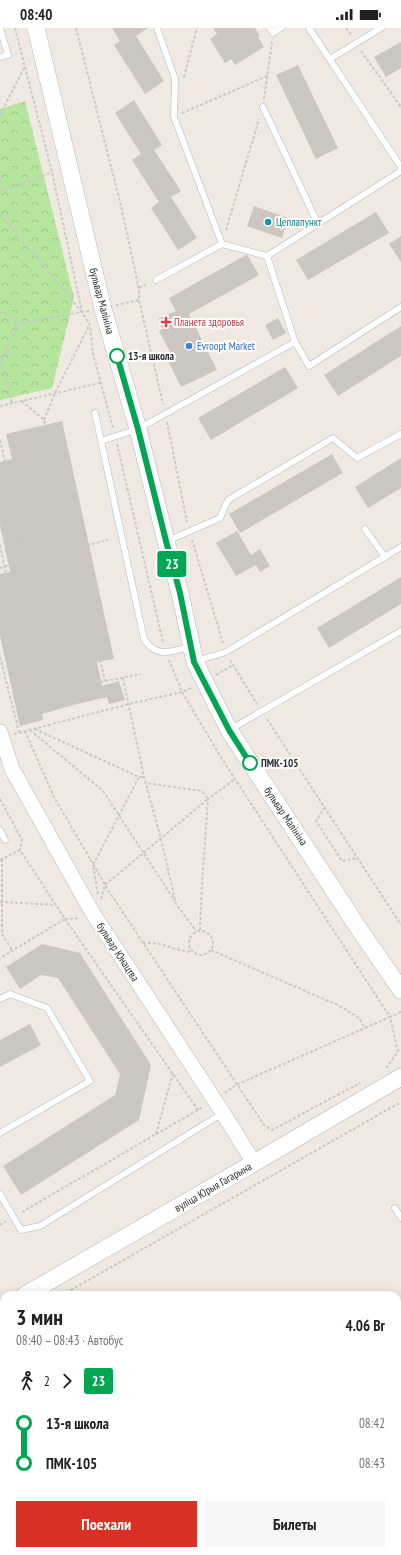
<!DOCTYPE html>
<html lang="ru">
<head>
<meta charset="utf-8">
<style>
	:root { --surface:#fff; --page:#f6f6f6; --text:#202124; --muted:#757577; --accent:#d93025 }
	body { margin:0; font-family:"PT Sans Narrow",sans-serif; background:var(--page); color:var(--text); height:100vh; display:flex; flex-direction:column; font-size:15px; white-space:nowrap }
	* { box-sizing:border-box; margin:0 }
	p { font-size:13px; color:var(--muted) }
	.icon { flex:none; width:22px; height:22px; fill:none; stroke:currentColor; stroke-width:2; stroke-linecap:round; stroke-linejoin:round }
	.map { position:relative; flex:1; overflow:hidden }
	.sheet { position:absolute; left:0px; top:1263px; width:401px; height:264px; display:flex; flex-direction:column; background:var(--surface); border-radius:12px 12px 0 0; box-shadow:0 2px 10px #0003 }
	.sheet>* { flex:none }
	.badge { padding:0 8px; border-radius:3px; font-size:14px; line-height:26px }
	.map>.badge { position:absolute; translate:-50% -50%; box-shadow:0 0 0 2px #fff }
	.legs { display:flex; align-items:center; gap:6px; height:44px; padding:0 16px; font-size:13px }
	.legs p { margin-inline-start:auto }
	.headline { display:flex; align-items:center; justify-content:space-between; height:68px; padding:0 16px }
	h1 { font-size:22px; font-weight:700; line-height:30px }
	.button { display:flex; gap:8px; margin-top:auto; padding:8px 16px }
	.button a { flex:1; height:46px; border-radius:0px; background:var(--accent); color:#fff; font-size:16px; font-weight:700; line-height:46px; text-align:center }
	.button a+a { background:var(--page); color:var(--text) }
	ul { padding:0 16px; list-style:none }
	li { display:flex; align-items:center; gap:14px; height:40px; font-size:15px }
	li i { display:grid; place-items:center; width:6px; height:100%; margin:0 5px; background:currentColor }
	li i::after { content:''; width:10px; height:10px; margin:-5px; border:3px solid; border-radius:50%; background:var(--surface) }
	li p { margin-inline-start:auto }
	li:first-child i { background:linear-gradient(#0000 50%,currentColor 0) }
	li:last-child i { background:linear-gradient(currentColor 50%,#0000 0) }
	.status { display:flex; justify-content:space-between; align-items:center; height:28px; padding:0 20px; background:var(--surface); direction:ltr }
	.status svg { height:11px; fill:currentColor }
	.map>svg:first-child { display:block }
</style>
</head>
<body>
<div class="status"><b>08:40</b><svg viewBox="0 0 49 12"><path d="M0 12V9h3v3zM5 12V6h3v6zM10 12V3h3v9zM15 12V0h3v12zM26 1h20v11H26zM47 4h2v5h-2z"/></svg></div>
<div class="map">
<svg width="401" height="1527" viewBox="0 0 401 1527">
	<defs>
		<pattern id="park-crowns" width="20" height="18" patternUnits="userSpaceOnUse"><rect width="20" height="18" fill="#b6e59e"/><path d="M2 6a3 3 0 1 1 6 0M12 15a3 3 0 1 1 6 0" fill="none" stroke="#9dc588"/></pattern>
	</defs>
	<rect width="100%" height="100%" fill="#efe9e1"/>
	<path fill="url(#park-crowns)" d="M25 73 74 270 52 360 0 372V81Z"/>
	<path fill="#cbc7bf" d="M112 0H148L136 8 164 53 145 66 114 17 120 13Z
		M213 0H255L260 8 258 9 264 19 235 37 231 31 225 35 210 11 217 6Z
		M401 14V40L386 49 374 29Z
		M298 37 338 120 316 131 276 47Z
		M134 72 162 117 154 122 181 163 171 169 197 210 178 222 151 180 159 174 132 132 141 126 115 85Z
		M254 178 288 190 282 210 247 198Z
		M376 184 389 205 308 252 296 232Z
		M401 208V234L389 216Z
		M246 227 248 228 259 247 189 286 217 342 181 359 166 329 171 326 159 303 163 301 158 291 176 283 169 270Z
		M278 290 286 305 273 312 265 297Z
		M401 298V328L338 368 324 347Z
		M285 339 298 360 211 412 198 390Z
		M62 393 114 631 97 634 102 658 119 653 125 672 109 676 107 669 77 676 42 686 43 692 20 698 0 608V546L10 544 0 497V434L12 431 6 406Z
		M332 426 343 445 240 505 229 486Z
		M401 430V460L368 480 355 459Z
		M237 503 251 527 260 521 270 538 260 544 256 537 236 548 216 515Z
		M401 549V576L329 620 317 600Z
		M42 916 80 925 151 1037 139 1092 21 1167 3 1138 115 1067 120 1046 58 950 41 947 20 961 6 939Z
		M30 996 41 1017 0 1039V1012Z"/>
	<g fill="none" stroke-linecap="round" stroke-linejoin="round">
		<defs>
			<path id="service" d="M270 0 273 5 281 0
				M309 0 401 139
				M0 29 8 27 0 0
				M330 31 381 0
				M263 79 318 196
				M222 216 267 228 295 314
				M267 228 401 143
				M156 252 222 216 174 89 175 51 157 0
				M95 385 144 611C156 631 172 623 191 619
				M101 413 138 401 295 314 309 338 401 279
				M365 501 385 529
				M167 513 220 490 228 472 333 410 357 430 401 406
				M196 633 226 624 401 519
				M231 701 401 603
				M0 802 5 812
				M0 971 10 966 47 980 90 1053 0 1105
				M0 1166 21 1202 40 1198 223 1085
				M395 1180 401 1190"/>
			<path id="tertiary" d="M0 704 12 741 92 884 223 1085 254 1135"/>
			<path id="secondary" d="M36 0 103 281 138 401 166 513 180 565 195 634 229 702 361 904 401 962
				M25 1267 254 1135 401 1049
				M0 1281 4 1279"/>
		</defs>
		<use href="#service" stroke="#b4b7c1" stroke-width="7"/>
		<use href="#tertiary" stroke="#b4b7c1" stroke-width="16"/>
		<use href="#secondary" stroke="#b4b7c1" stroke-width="18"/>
		<path stroke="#c9c9c9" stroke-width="2" stroke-dasharray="3 2" stroke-linecap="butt" d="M15 0 52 144 82 284
			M76 0 121 178 139 261V272L163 376
			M346 0 351 7
			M361 23 401 79
			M184 49 197 0
			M264 71 272 14
			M182 85 267 48
			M0 87 24 40
			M0 147V155
			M0 164 52 144
			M0 186 81 283
			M226 202 259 91
			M139 260 148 256
			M116 277 139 272
			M89 283 82 284 90 297 93 326 113 400
			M0 284 19 295 82 284
			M0 328 12 375
			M2 332 19 295
			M22 373 44 392 105 653
			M0 378 100 355
			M44 392 55 365 89 298
			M167 394 187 494
			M0 412 58 665
			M117 416 163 614
			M34 439 82 659
			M0 447 55 434
			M192 512 223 615
			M0 517 33 671
			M0 540 108 512
			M23 622 94 605
			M0 629 19 704
			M230 632 257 676
			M216 647 233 637
			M123 650 144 749 161 811 176 876 196 903
			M191 660 182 664 222 731 390 989 236 1057 225 1065
			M23 674 105 653 141 646
			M267 691 401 897
			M35 701 139 749H144
			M30 702 103 763 175 873
			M25 703 54 769 110 865 264 1097 272 1102 360 1055
			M14 706 129 676 182 664 169 632
			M0 771 22 812 20 822
			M325 779 316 793 342 833 357 830
			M2 831V906L12 922
			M0 832 20 822 65 891 0 930
			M98 866 93 837 139 749
			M101 871 105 857 208 771 202 763 146 755
			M0 874 56 877
			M65 891 80 890
			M65 891 198 1082
			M200 902 202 855 208 771 235 751
			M189 915a12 12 0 1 1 24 0a12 12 0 1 1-24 0Z
			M143 915C161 913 174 923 192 924
			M211 922 340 978 359 990 365 1000
			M386 1040 398 1024 390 989 401 984
			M156 1106 173 1045
			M22 1184 203 1079
			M0 1197 6 1193
			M62 1267 401 1074
			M0 1302 4 1300"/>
		<use href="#service" stroke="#fff" stroke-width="6"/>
		<use href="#tertiary" stroke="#fff" stroke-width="15"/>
		<use href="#secondary" stroke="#fff" stroke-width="17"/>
	</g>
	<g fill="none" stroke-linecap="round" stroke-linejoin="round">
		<defs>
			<path id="line-1" d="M117 328 138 401 166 513 180 565 194 634 229 702 250 735"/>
		</defs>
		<use href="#line-1" stroke="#fff" stroke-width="9"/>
		<use href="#line-1" stroke="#00a651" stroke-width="6"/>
	</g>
	<circle fill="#0f9aa8" stroke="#fff" stroke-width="1.5" cx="268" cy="194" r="4"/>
	<path fill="#e0444e" stroke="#fff" stroke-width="1.5" d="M164 288h4v4h4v4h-4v4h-4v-4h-4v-4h4z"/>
	<circle fill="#3f7fe0" stroke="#fff" stroke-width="1.5" cx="189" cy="318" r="4"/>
	<g fill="#fff" stroke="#00a651" stroke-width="2">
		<circle cx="117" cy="328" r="7"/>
		<circle cx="250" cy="735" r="7"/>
	</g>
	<g text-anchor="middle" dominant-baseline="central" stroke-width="4" stroke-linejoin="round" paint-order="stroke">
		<g font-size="11" fill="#0d838f" stroke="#fff" text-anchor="start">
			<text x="276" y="194">Цеплапункт</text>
		</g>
		<g font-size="11" fill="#2e2e2e" stroke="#fff">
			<text transform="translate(102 273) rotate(75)">бульвар Малініна</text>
			<text transform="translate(286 788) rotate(56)">бульвар Малініна</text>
			<text transform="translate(118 924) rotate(57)">бульвар Юнацтва</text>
			<text transform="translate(213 1159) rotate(-30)">вуліца Юрыя Гагарына</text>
		</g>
		<g font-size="11" fill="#be3a42" stroke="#fff" text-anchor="start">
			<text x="174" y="294">Планета здоровья</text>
		</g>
		<g font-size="11" fill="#366cbe" stroke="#fff" text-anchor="start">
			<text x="197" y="318">Evroopt Market</text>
		</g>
		<g font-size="11" font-weight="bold" fill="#2e2e2e" stroke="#fff" text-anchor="start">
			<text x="128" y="328">13-я школа</text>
			<text x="261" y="735">ПМК-105</text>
		</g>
	</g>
</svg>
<b class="badge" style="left:172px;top:536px;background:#00a651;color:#fff">23</b>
<section class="sheet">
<div class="headline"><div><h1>3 мин</h1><p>08:40 – 08:43 · Автобус</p></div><b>4.06 Br</b></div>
<div class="legs"><svg class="icon" aria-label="walk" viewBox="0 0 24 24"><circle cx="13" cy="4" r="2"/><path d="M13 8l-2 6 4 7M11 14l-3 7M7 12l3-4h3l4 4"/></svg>2<svg class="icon" aria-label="forward" viewBox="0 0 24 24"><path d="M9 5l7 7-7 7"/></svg><b class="badge" style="background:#00a651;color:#fff">23</b></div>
<ul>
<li><i style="color:#00a651"></i><b>13-я школа</b><p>08:42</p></li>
<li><i style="color:#00a651"></i><b>ПМК-105</b><p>08:43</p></li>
</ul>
<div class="button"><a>Поехали</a><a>Билеты</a></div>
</section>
</div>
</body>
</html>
